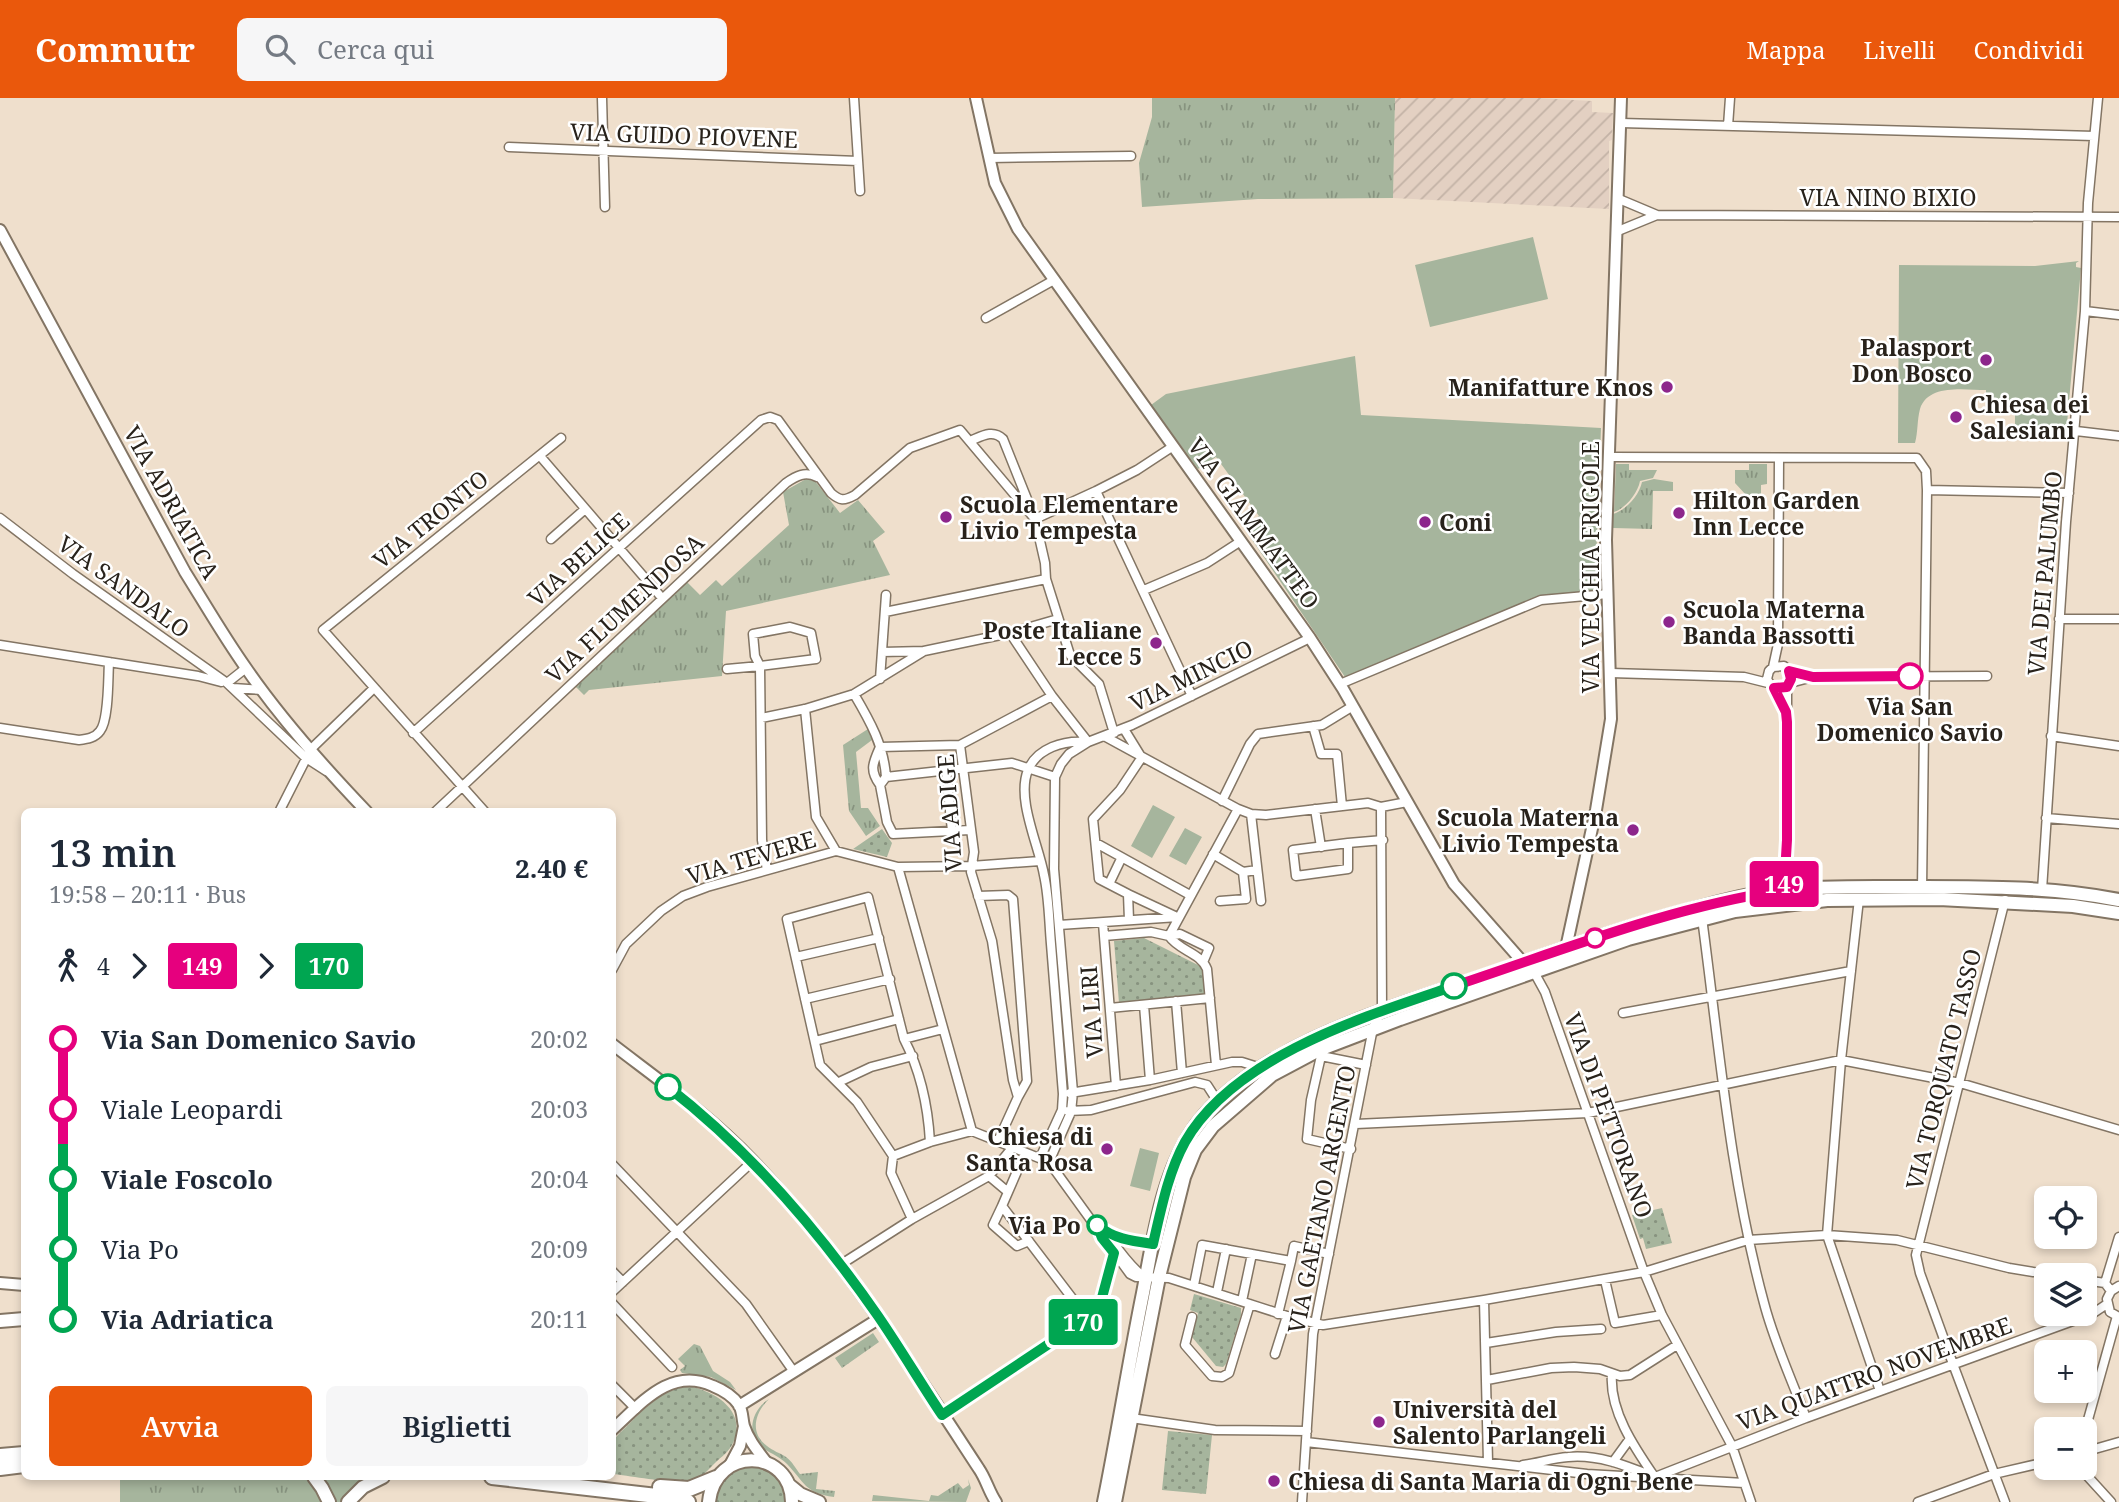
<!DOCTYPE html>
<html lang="it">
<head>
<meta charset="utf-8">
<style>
	:root { --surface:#fff; --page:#f6f6f7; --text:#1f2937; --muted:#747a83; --accent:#ea580c }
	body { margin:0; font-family:"Noto Serif",serif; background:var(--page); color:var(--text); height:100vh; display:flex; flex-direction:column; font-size:26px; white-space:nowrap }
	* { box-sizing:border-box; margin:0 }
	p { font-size:23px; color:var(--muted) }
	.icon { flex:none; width:38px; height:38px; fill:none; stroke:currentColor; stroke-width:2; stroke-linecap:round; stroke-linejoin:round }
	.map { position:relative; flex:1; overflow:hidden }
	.sheet { position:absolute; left:21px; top:710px; width:595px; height:672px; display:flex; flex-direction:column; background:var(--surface); border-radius:10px; box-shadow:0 4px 10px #0003 }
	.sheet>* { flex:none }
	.badge { padding:0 14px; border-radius:5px; font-size:24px; line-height:46px }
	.buttons { position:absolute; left:2034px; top:1088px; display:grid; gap:14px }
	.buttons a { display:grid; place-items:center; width:63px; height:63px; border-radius:10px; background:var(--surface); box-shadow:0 4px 10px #0003; font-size:35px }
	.map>.badge { position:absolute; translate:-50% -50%; box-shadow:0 0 0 4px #fff }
	.legs { display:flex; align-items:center; gap:10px; height:77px; padding:0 28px; font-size:23px }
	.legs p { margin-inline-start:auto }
	.overview { display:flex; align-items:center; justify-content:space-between; height:119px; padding:0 28px }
	h1 { font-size:38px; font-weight:600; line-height:52px }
	.action { display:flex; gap:14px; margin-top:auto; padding:14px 28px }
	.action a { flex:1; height:80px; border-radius:10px; background:var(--accent); color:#fff; font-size:28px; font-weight:600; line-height:80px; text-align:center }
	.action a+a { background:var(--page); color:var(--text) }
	ul { padding:0 28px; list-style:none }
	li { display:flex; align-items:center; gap:24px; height:70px; font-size:26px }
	li i { display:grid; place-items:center; width:10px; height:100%; margin:0 9px; background:currentColor }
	li i::after { content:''; width:18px; height:18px; margin:-9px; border:5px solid; border-radius:50%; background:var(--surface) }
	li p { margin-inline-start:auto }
	li:first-child i { background:linear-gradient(#0000 50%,currentColor 0) }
	li:last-child i { background:linear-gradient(currentColor 50%,#0000 0) }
	header { display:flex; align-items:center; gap:42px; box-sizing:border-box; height:98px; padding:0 35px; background:var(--accent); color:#fff }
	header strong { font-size:33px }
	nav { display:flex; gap:38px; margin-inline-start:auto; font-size:24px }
	.search { width:490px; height:63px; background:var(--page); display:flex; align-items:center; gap:18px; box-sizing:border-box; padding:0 24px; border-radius:10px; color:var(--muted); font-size:26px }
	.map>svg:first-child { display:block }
</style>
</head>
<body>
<header>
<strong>Commutr</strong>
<div class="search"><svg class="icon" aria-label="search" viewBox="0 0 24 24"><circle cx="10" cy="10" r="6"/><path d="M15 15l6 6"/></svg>Cerca qui</div>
<nav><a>Mappa</a><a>Livelli</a><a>Condividi</a></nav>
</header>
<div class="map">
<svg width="2119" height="1404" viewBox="0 0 2119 1404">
	<defs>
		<pattern id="industrial-furrows" width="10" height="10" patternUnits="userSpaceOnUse" patternTransform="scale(1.75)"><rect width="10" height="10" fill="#e3d0c2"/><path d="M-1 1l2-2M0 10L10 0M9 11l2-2" fill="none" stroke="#c3b2a6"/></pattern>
		<pattern id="grass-tufts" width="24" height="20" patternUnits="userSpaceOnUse" patternTransform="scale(1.75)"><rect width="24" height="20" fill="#a6b59d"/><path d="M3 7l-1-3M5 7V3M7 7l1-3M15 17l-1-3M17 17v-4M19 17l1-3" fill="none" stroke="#87937f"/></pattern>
		<pattern id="park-dots" width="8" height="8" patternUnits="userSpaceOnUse" patternTransform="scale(1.75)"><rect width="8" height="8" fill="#a6b59d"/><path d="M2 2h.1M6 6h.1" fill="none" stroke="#87937f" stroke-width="1.8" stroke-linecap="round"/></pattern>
	</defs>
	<rect width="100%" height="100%" fill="#efdfcc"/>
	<path fill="url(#industrial-furrows)" d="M1395 0H1538L1592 3V14L1613 15 1612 42 1609 43V111L1393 100Z"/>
	<path fill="url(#grass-tufts)" d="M1152 0H1395L1393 100 1258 101 1142 109 1139 65 1152 19Z
		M1616 366H1629V372H1657L1653 380 1640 383C1638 395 1625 411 1614 414Z
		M1749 366H1767V386L1761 387V399L1746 397 1735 385V372H1749Z
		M806 381 815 383 840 415 858 402 885 434 873 443 890 477 726 513 722 578 589 592 584 597 575 588 687 484 700 497 716 482 722 488 789 427 783 394Z
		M1654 381 1673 384V393H1653L1652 431 1613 430V416C1626 412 1639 398 1642 384Z
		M868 631 872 642 856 654 861 710H868L880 728 866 738 849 713 843 647Z
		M873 1235 879 1244 842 1270 835 1260Z
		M694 1246 700 1248 713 1273 730 1284 736 1292 711 1279 682 1275 680 1272 685 1268 678 1261Z
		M769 1301C755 1314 749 1335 767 1348 773 1353 780 1355 786 1359 792 1363 796 1371 800 1376L818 1374 816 1391 835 1393 834 1399C805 1395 805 1385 787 1366 780 1359 772 1356 764 1351 745 1337 751 1312 769 1301Z
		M120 1379H309L324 1404H120Z
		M320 1379H370L342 1404H332Z
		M968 1381 971 1390 966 1404 872 1403 873 1397 929 1403 931 1397 938 1398 958 1385 963 1391 969 1387Z"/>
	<path fill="url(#park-dots)" d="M882 731 892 745 887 759 853 751Z
		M1144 840 1204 870 1206 898 1119 905 1114 843Z
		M1662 1110 1672 1145 1646 1151 1643 1140 1640 1141 1632 1117Z
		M1194 1196 1241 1210V1217L1226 1266 1223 1269 1216 1268 1192 1239 1198 1215 1190 1212Z
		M687 1288C714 1292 748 1313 733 1345 729 1354 721 1359 715 1365 708 1372 703 1378 694 1382 678 1387 631 1378 613 1376V1342C635 1321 656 1293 687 1288Z
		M1168 1333 1212 1337 1206 1396 1162 1392Z
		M741 1368C769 1368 782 1375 787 1404H715C719 1383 723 1380 741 1368Z"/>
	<path fill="#a6b59d" d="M1533 139 1548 201 1430 229 1415 167Z
		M2079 163 2076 165V169L2081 170 2066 337H2044V342L2031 337V333H2015V304L1986 303V292C1966 292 1928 285 1920 311 1917 322 1918 334 1915 345H1898L1899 167 2035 168Z
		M1355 258 1361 317 1601 330 1595 493 1541 499 1345 579 1244 430 1259 418 1216 359 1198 371 1151 307 1166 296Z
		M1153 707 1175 719 1152 760 1131 748Z
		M1185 730 1202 739 1186 767 1169 758Z
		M1140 1050 1159 1055 1150 1093 1130 1088Z"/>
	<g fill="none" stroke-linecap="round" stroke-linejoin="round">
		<defs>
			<path id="minor" d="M602 0 605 109
				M854 0 860 93
				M1621 25 2094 38
				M1728 28 1730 0
				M509 49 858 63
				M989 60 1131 58
				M1619 101 1657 117
				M1618 133 1657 117 2119 119
				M2085 213 2119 217
				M986 220 1054 182
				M2076 333 2119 338
				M970 343C982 338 993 331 1003 341L1035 421 1045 465 1046 481 1070 557 1099 586 1114 635
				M1172 349 1137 372 1096 393 1192 598
				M540 358 662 500
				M1610 359 1917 360 1926 373 1927 392 1922 791
				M1927 392 2069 395
				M0 420 73 476 227 585 306 660 326 673
				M1035 421 1096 393
				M551 441 584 412
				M1144 492 1207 465 1241 443
				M885 514 1046 481
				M2059 521H2119
				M1010 535 1058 521
				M0 547 198 578 221 584
				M882 554 924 553
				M1773 569 1778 546 1779 360
				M727 571 760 568 755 558 753 536 790 529 811 535 816 561 760 568 762 742 767 772
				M1611 575 1744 579 1768 585
				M880 581 886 497
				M227 585 246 570
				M1790 585 1813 579 1987 578
				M1340 586 1541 502 1608 496
				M233 590 262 592
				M1774 590 1783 591 1790 585 1791 577 1784 568 1773 569 1769 573 1767 581 1785 612
				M854 596C870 623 884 648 886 679L880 687 887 724 893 736 970 732
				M805 611 816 719 836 753
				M761 620 805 611 854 596 924 553 1010 535 1052 598 1088 644
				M1313 628 1321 656H1337L1342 708
				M0 630 79 642C87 641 95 640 100 633 109 622 108 580 109 564
				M1124 631 1140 657
				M413 635 761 322 770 319 778 322 831 395C840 403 844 403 855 397L910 350 960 332 1035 421
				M1104 638 1238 711 1251 716 1266 717 1368 705 1381 709 1407 704
				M2051 638 2119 648
				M880 649 960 647
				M880 649C873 665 869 672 880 687
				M946 672 952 733
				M886 679 1012 665 1055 679
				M1222 703 1250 646 1258 636 1322 627 1353 608
				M1315 711 1321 749
				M279 714 311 651 374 590
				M435 714 786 385C796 378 805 373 817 379
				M485 714 323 532 561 340
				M1251 716 1261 803
				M2046 720 2119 726
				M1096 745 1190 797
				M1348 745V771L1296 778 1293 752Z
				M1348 745 1383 742
				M1213 756 1243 774 1257 772
				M898 769 972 1033
				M1109 786 1121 761
				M1784 792 1787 742V589
				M2042 792 2066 424 2085 213 2088 105 2098 0
				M1128 796 1175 818
				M978 798 1008 797 1013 801 1027 983 1018 999
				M1859 801 1841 962 1827 1137 1880 1293
				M2005 802 1916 1157 1920 1175 1953 1266 2005 1404
				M1220 803 1246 801 1243 774
				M1702 820C1719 947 1730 1080 1764 1205 1774 1244 1792 1282 1806 1320
				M1129 822 1128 796 1099 781 1093 721 1120 692 1142 659
				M1103 825 1104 838 1151 834 1169 838 1238 711
				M1059 827 1178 819
				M1104 838 1116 988
				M796 859 879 840
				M1204 862 1209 850 1180 836 1169 838C1179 853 1200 854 1207 871L1216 967
				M612 872 626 846 661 813 683 798 707 789 836 753 898 769 971 768 1040 763
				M1534 874 1545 894 1644 1174 1662 1217 1732 1348 1751 1404
				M805 901 890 881
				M1176 903 1182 975
				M1144 907 1150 982
				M1110 910 1210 900
				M1623 915 1851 873
				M904 941 943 931
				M815 943 899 921
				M1319 952 1321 958 1311 1002 1307 1041 1351 1051
				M1321 958 1366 967
				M839 984 871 969 913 958
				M1070 995 1150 982 1232 964H1242L1261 970
				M1068 1013 1091 1012 1195 984 1207 987 1218 1004
				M1356 1026 1588 1015 1841 962 1960 985 2119 1032
				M972 1033 1049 1064 1130 1176 1136 1179 1169 1180 1287 1218 1323 1227 1484 1202 1644 1174 1748 1142 1827 1137 1897 1142 2009 1170 2058 1178
				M998 1043 1018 999 1013 982 992 843 971 774 974 754 960 647 1052 598
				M1025 1055 1002 1108 1088 1221
				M893 1058 930 1044 972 1033
				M1040 1060 1062 1012 1063 996C1059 946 1055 896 1051 846 1049 823 1049 799 1044 777 1039 748 1016 701 1028 672 1037 650 1064 642 1086 644
				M1049 1064 1071 1014 1073 994 1054 771 1055 679 1061 666 1069 656 1088 644 1132 627 1310 540
				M612 1066 746 1206 794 1274
				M989 1078 1008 1094
				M1002 1108 993 1127 1017 1148 1029 1143
				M912 1121 891 1075 893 1058 857 1004 820 967 787 821 868 799 904 941C921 974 928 1008 930 1044
				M1098 1128C1115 1143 1125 1165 1143 1178
				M1108 1136 1124 1142 1153 1146
				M840 1167 912 1121 989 1078 1012 1050
				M612 1173 623 1184
				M1605 1182 1615 1225 1662 1217
				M2084 1182 2105 1185
				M1194 1187 1202 1147 1291 1163 1294 1148 1329 1156
				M2119 1188 2111 1193 2107 1201 2110 1214 2119 1219
				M2111 1193 2105 1185 2119 1139
				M612 1194 753 1063
				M1217 1194 1226 1151
				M1484 1202 1488 1364
				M1242 1203 1252 1156
				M612 1205 672 1269
				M1278 1216 1291 1163
				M1192 1219 1185 1247 1212 1278 1222 1279 1229 1275 1250 1206
				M1486 1245 1556 1234 1601 1231
				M1275 1256 1287 1218
				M1612 1276C1609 1312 1634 1349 1654 1378
				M1487 1282 1551 1270 1574 1269 1600 1271 1620 1278 1630 1277 1677 1247
				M612 1287 636 1311
				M942 1317 1088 1221 1100 1207 1114 1155
				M1131 1320 1215 1332 1307 1333
				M2084 1336 2117 1218
				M1306 1344 1587 1376 1744 1385
				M2084 1354 2119 1344
				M1613 1364 1629 1342
				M1523 1367C1538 1365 1553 1360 1568 1359 1598 1356 1627 1368 1655 1379L1806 1320 2092 1216 2107 1206
				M2080 1370 2111 1404
				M1302 1404 1313 1236 1373 930 1382 912 1381 709
				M1918 1404 1994 1376 2046 1364"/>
			<path id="tertiary" d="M976 0 995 85 1018 131 1310 540 1343 591 1454 786 1527 869
				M0 132 185 474C205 506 224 539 246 570 281 621 324 669 367 714
				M1566 850 1596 712 1611 621 1606 442 1621 0
				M612 946C660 983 710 1018 752 1062 840 1155 909 1264 979 1371 986 1381 989 1394 996 1404
				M0 1185 24 1187
				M739 1308 880 1220
				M612 1332C641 1306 670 1268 713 1288 723 1292 733 1298 739 1307 743 1314 742 1321 744 1328 749 1343 758 1353 767 1365
				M730 1367 740 1348 744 1328"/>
			<path id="secondary" d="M0 1223 24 1221
				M314 1379 322 1390 329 1404
				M348 1404 363 1389 383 1379"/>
			<path id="primary" d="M789 1387 800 1396 819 1404
				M709 1404C715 1347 791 1350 792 1404
				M1104 1404C1118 1335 1129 1264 1143 1195 1154 1138 1162 1073 1197 1026 1262 941 1409 905 1506 871 1565 850 1623 830 1683 814 1716 805 1749 795 1783 792 1824 788 1866 789 1907 789 1978 789 2049 788 2119 802
				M1115 1404 1159 1179 1184 1079 1195 1052 1213 1028 1272 977 1319 952 1400 921 1628 841 1735 813 1827 802 1939 801 2073 808 2119 815"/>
			<path id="trunk" d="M0 1358 24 1356
				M0 1370 24 1367
				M492 1379 674 1400 688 1404
				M660 1389 689 1391 716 1380"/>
		</defs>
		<use href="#minor" stroke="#837564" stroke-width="11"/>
		<use href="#tertiary" stroke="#837564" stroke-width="14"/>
		<use href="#secondary" stroke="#837564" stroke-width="16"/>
		<use href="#primary" stroke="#837564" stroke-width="16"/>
		<use href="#trunk" stroke="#837564" stroke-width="18"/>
		<use href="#minor" stroke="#fff" stroke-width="8"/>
		<use href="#tertiary" stroke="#fff" stroke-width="10"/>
		<use href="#secondary" stroke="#fff" stroke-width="12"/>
		<use href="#primary" stroke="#fff" stroke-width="12"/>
		<use href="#trunk" stroke="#fff" stroke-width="14"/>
	</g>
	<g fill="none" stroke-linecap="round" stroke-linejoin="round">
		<defs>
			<path id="line-1" d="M1454 888C1563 852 1670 809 1784 792L1787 742V624L1786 614 1774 590 1787 589 1791 581 1789 573 1813 579 1910 578"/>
			<path id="line-2" d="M668 989C749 1052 819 1133 878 1218 900 1250 920 1284 942 1317L1088 1220 1100 1207 1114 1155 1102 1140 1097 1127C1114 1141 1131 1143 1153 1146 1161 1112 1168 1075 1185 1044 1234 958 1366 918 1454 888"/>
		</defs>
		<use href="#line-1" stroke="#fff" stroke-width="16"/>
		<use href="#line-2" stroke="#fff" stroke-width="16"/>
		<use href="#line-1" stroke="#e6007e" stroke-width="10"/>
		<use href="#line-2" stroke="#00a651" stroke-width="10"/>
	</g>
	<g fill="#8d268c" stroke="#fff" stroke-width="2.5">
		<circle cx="1986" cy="262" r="7"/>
		<circle cx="1667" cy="289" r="7"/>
		<circle cx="1956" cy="319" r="7"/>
		<circle cx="1679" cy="415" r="7"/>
		<circle cx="946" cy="419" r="7"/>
		<circle cx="1425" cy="424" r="7"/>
		<circle cx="1669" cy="524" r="7"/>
		<circle cx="1156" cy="545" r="7"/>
		<circle cx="1633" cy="732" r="7"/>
		<circle cx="1107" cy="1051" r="7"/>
		<circle cx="1379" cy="1324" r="7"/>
		<circle cx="1274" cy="1383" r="7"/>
	</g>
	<g fill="#fff" stroke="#e6007e" stroke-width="3.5">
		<circle cx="1910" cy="578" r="12"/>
		<circle cx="1595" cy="840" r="9"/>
	</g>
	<g fill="#fff" stroke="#00a651" stroke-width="3.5">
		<circle cx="1454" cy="888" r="12"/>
		<circle cx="668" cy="989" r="12"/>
		<circle cx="1097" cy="1127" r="9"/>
	</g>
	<g text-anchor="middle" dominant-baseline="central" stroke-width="5" stroke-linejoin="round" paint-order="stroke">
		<g font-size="23" fill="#28221b" stroke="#fff">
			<text transform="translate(684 37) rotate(2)">VIA GUIDO PIOVENE</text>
			<text x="1888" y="99">VIA NINO BIXIO</text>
			<text transform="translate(172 404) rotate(61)">VIA ADRIATICA</text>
			<text transform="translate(430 421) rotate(-39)">VIA TRONTO</text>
			<text transform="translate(1254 425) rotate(54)">VIA GIAMMATTEO</text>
			<text transform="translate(578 461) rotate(-42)">VIA BELICE</text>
			<text transform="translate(1590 469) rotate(-90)">VIA VECCHIA FRIGOLE</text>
			<text transform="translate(2044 475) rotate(-85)">VIA DEI PALUMBO</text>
			<text transform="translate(124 488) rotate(36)">VIA SANDALO</text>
			<text transform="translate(624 510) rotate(-43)">VIA FLUMENDOSA</text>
			<text transform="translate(1191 577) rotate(-26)">VIA MINCIO</text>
			<text transform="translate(949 715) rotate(-94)">VIA ADIGE</text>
			<text transform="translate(751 759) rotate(-17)">VIA TEVERE</text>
			<text transform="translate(1091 914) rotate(-94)">VIA LIRI</text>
			<text transform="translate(1943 971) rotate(-76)">VIA TORQUATO TASSO</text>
			<text transform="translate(1609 1017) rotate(70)">VIA DI PETTORANO</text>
			<text transform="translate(1321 1101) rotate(-79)">VIA GAETANO ARGENTO</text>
			<text transform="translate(1874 1275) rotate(-20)">VIA QUATTRO NOVEMBRE</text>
		</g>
		<g font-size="23" font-weight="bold" fill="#28221b" stroke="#fff" text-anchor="start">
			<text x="1972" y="249" text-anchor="end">Palasport<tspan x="1972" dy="26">Don Bosco</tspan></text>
			<text x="1653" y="289" text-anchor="end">Manifatture Knos</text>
			<text x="1970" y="306">Chiesa dei<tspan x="1970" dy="26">Salesiani</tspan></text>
			<text x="1693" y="402">Hilton Garden<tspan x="1693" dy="26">Inn Lecce</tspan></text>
			<text x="960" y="406">Scuola Elementare<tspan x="960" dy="26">Livio Tempesta</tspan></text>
			<text x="1439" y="424">Coni</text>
			<text x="1683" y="511">Scuola Materna<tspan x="1683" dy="26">Banda Bassotti</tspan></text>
			<text x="1142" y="532" text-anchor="end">Poste Italiane<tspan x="1142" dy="26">Lecce 5</tspan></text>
			<text x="1619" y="719" text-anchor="end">Scuola Materna<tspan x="1619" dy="26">Livio Tempesta</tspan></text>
			<text x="1093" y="1038" text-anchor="end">Chiesa di<tspan x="1093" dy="26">Santa Rosa</tspan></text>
			<text x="1393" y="1311">Università del<tspan x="1393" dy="26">Salento Parlangeli</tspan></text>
			<text x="1288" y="1383">Chiesa di Santa Maria di Ogni Bene</text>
		</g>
		<g font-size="23" font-weight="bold" fill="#28221b" stroke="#fff">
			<text x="1910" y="608">Via San<tspan x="1910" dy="26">Domenico Savio</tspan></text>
			<text x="1081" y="1127" text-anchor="end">Via Po</text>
		</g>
	</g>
</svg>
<div class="buttons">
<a><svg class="icon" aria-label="locate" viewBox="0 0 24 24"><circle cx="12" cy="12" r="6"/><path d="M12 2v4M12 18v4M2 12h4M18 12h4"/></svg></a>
<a><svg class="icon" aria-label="layers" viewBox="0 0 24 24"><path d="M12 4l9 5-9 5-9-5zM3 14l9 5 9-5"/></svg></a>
<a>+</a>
<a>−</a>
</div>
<b class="badge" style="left:1784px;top:786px;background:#e6007e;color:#fff">149</b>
<b class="badge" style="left:1083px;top:1224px;background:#00a651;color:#fff">170</b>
<section class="sheet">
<div class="overview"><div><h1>13 min</h1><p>19:58 – 20:11 · Bus</p></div><b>2.40 €</b></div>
<div class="legs"><svg class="icon" aria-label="walk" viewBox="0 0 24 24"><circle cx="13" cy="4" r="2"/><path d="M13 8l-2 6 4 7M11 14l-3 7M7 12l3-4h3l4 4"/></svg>4<svg class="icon" aria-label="forward" viewBox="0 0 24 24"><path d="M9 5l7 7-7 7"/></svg><b class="badge" style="background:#e6007e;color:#fff">149</b><svg class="icon" aria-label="forward" viewBox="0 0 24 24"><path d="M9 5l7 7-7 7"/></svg><b class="badge" style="background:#00a651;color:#fff">170</b></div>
<ul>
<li><i style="color:#e6007e"></i><b>Via San Domenico Savio</b><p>20:02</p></li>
<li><i style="color:#e6007e"></i><span>Viale Leopardi</span><p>20:03</p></li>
<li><i style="color:#00a651"></i><b>Viale Foscolo</b><p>20:04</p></li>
<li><i style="color:#00a651"></i><span>Via Po</span><p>20:09</p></li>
<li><i style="color:#00a651"></i><b>Via Adriatica</b><p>20:11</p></li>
</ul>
<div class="action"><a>Avvia</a><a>Biglietti</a></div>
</section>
</div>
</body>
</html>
